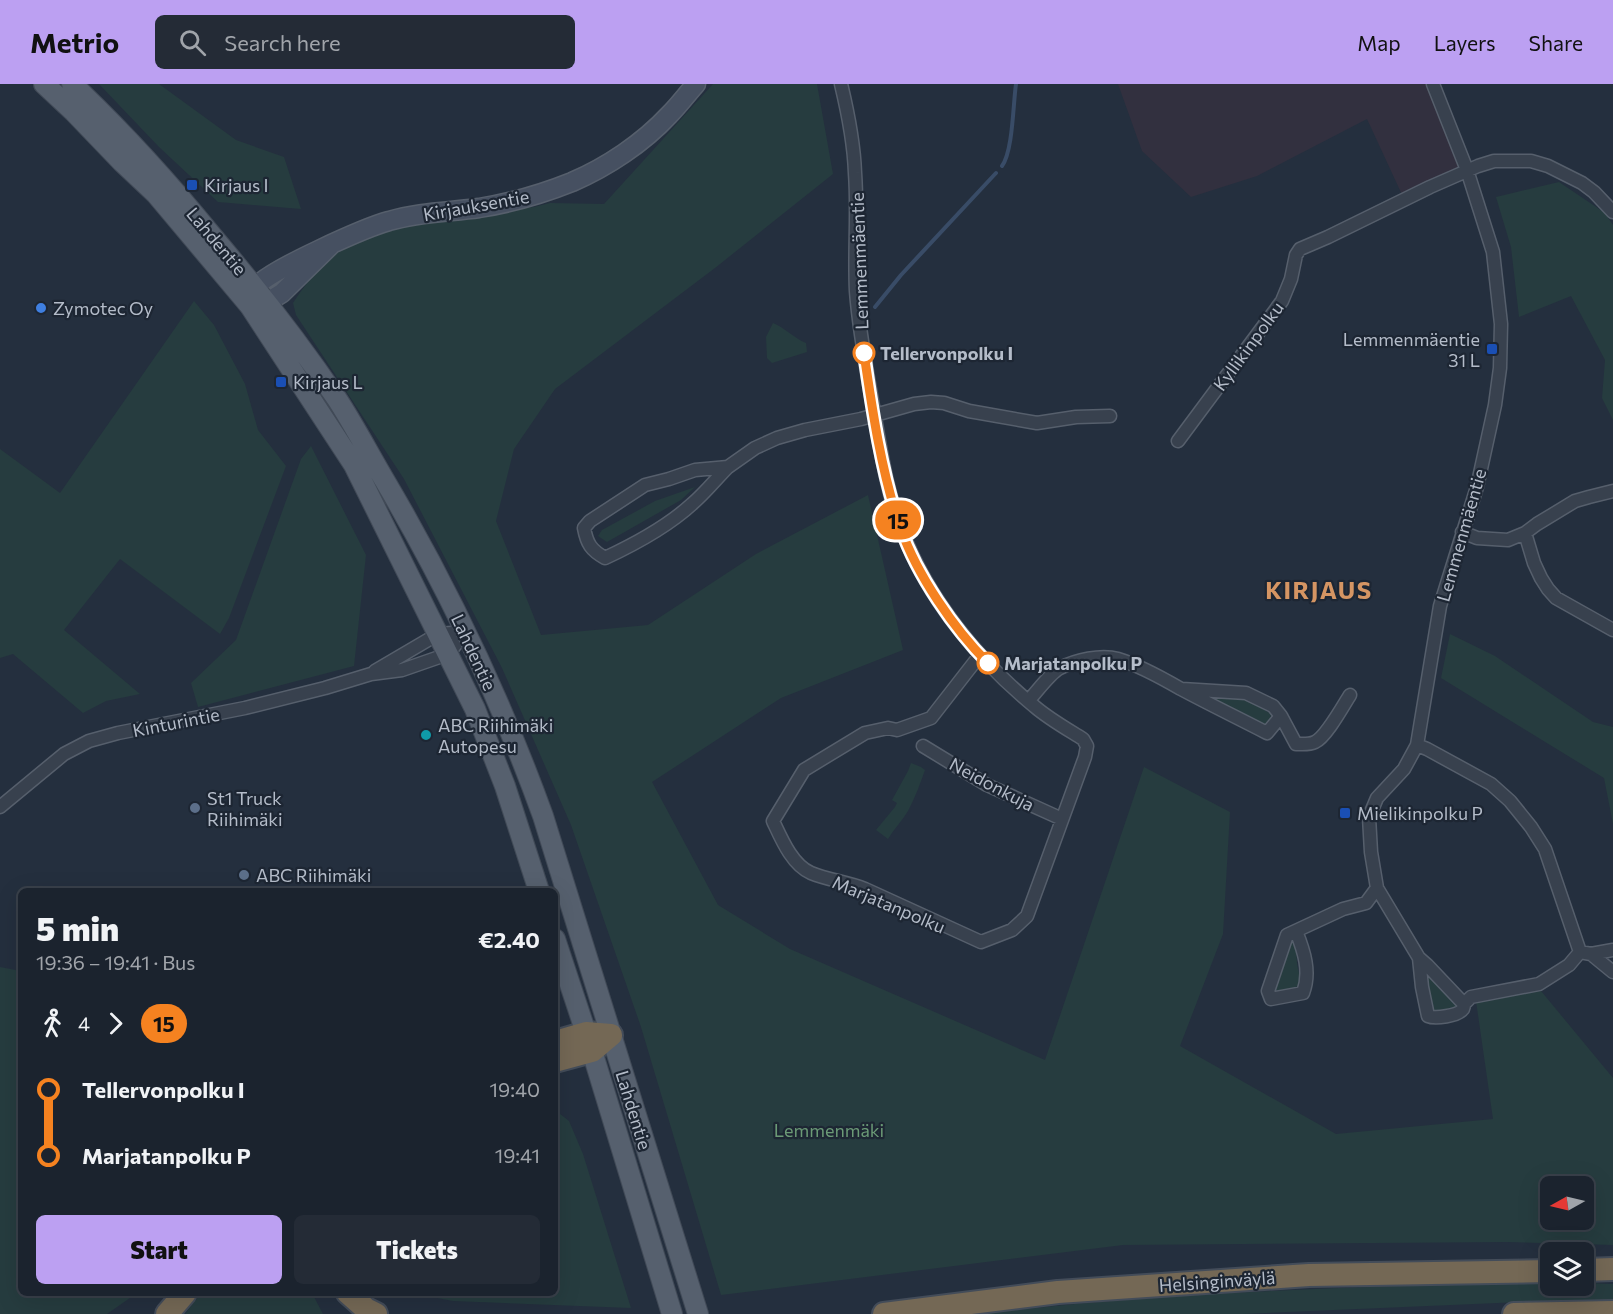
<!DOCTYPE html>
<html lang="en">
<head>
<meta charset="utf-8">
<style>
	:root { --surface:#1b232e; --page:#242b36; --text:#f1f3f6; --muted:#a0a4aa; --line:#39404a; --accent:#bca0f2 }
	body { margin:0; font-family:Commissioner,sans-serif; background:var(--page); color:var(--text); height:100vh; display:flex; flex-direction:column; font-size:22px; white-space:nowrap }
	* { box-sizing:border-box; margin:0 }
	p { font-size:20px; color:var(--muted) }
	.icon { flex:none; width:33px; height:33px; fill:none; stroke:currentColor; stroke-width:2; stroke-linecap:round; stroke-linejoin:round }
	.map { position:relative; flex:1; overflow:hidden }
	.panel { position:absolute; left:18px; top:804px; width:540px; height:408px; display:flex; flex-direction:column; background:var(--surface); border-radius:9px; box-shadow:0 6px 24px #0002,0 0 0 2px var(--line) }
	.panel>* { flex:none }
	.badge { padding:0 12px; border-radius:20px; font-size:21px; line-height:39px }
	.needle { width:39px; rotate:262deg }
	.tools { position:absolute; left:1540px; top:1092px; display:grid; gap:12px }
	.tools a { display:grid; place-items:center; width:54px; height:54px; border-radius:9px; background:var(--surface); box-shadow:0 6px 24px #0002,0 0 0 2px var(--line); font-size:30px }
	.map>.badge { position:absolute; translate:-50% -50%; box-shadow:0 0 0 3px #fff }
	.legs { display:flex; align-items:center; gap:9px; height:66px; padding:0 18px; font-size:20px }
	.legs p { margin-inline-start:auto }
	.head { display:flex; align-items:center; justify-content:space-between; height:102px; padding:0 18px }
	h1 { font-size:33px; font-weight:800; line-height:45px }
	.cta { display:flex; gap:12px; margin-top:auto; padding:12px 18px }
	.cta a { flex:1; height:69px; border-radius:9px; background:var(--accent); color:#111; font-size:24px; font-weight:800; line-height:69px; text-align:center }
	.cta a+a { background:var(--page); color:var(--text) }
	ul { padding:0 18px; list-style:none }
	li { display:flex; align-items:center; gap:21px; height:66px; font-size:22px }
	li i { display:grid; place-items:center; width:9px; height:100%; margin:0 8px; background:currentColor }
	li i::after { content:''; width:15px; height:15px; margin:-8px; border:4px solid; border-radius:50%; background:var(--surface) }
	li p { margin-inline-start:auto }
	li:first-child i { background:linear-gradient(#0000 50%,currentColor 0) }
	li:last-child i { background:linear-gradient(currentColor 50%,#0000 0) }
	header { display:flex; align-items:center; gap:36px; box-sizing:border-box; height:84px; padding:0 30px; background:var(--accent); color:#111 }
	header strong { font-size:28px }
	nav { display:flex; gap:33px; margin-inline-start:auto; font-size:21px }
	.search { width:420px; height:54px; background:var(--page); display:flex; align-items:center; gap:15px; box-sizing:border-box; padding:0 21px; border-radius:9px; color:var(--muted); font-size:22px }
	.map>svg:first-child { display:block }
</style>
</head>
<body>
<header>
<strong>Metrio</strong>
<div class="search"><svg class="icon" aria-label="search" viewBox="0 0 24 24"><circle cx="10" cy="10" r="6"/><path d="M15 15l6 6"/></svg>Search here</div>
<nav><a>Map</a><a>Layers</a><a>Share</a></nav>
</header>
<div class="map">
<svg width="1613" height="1230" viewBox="0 0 1613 1230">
	<rect width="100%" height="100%" fill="#242f3e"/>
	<path fill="#32303f" d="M1118 0H1433L1467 86 1404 115 1367 35 1257 92 1191 113 1142 67Z"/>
	<path fill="#263c3f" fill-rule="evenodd" d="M99 0H159L236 56 284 73 301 125 218 118 159 63Z
		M713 0H817L833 90 715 184 555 305 514 365 496 437 541 551 648 541 756 470 868 411 903 566 781 614 652 698 718 821 790 865 1045 976 1144 683 1230 728 1223 850 1180 962 1336 1050 1493 1035 1476 917 1541 907 1613 994V1161L1507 1158 1123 1161 721 1211 641 943 571 741 502 584 404 395 296 231 293 219C306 199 320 181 339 168 390 132 473 130 534 123L550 119 604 120ZM1551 1102H1584V1136H1551Z
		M1559 98 1605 129 1613 141V336L1602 314 1605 276 1571 212 1519 233 1511 163 1496 113Z
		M194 217 214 241 245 300 258 346 286 382 229 534 220 550 120 475 64 546 140 610 106 617 83 629 13 570 0 574V365L60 409Z
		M773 239C785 244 794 254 806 259L807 268 772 279 767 274 766 253Z
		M311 362 366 471 354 582 198 623 191 599 236 556 301 375Z
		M695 403 681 416 607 458 598 452 602 446 655 417Z
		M1450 550 1495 572 1593 638 1613 643V740L1604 694 1441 594Z
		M1208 612H1241L1271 630 1269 639 1263 641Z
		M911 679 921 683 925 686C920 700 915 714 908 727 902 737 894 745 888 755L876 746 895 723 897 719 892 716 908 687Z
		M1289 856H1293L1297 859C1296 870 1296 887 1303 897L1297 907 1277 909 1274 906Z
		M0 883 21 887V1209H137L107 1230H0Z
		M1427 885 1457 919 1458 923 1438 930 1432 926 1425 893Z
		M555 1026 569 1037 583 1070 631 1224 453 1217 411 1209H555Z
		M1519 1198H1551V1202H1584V1199L1613 1200V1221L1521 1218 1243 1230H981C1160 1208 1340 1204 1519 1198Z
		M201 1209H312L323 1230H185Z"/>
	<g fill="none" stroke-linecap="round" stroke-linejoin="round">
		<path stroke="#394c67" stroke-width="4" d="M1002 82C1013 67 1013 20 1016 0
			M875 223 901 191 996 89"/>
		<defs>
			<path id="street" d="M841 0C848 29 854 60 855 89 858 129 854 168 856 207 859 248 867 288 874 328 881 368 887 409 902 447 928 515 978 576 1034 622 1049 635 1067 645 1083 655L1087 662 1085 673 1027 832 1012 846 981 858 865 805C847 798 828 796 811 789 792 781 781 754 773 737L804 686 865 649 888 644 897 646 931 634 980 571
				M1178 357 1282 217 1291 195 1296 171 1300 165 1328 153 1430 103 1478 82 1494 77H1531L1548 82 1582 99 1594 108 1613 128
				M728 383C716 395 705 409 692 420 667 443 635 460 605 474 591 466 587 460 584 444L590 437 645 401 669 395 695 386 728 383 755 364 777 354 805 346 861 335 914 320 931 318 944 319 969 327 1037 339 1076 333 1110 332
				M1462 448 1477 454 1508 456 1525 449 1537 440 1575 417 1589 413 1613 407
				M1525 449 1534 479 1541 494 1548 505 1556 514 1613 546
				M375 587 438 550 466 548
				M1028 617C1037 608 1049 590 1060 584 1076 576 1101 570 1118 575 1139 581 1162 594 1181 605 1209 620 1238 634 1267 649L1281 632 1273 622 1246 609 1182 605
				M1281 632 1296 660C1302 660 1309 661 1315 658 1326 653 1343 622 1350 611
				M1417 661 1427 665 1491 700 1510 717 1531 743 1545 765 1580 868 1569 881 1539 900 1471 913 1464 920
				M923 662 987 701 1062 735
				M0 723 64 670 89 657 118 649 245 624 325 604 371 590 402 586 448 570 466 548
				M1296 847C1304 867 1311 888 1303 909L1271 915 1268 907 1287 851 1343 825 1366 819 1377 804
				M1580 868 1591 870 1613 866
				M1591 870 1613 888
				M1419 874 1422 903 1428 932C1435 935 1458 932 1463 925 1464 923 1464 921 1464 920L1427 881 1419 874 1377 804 1371 768 1369 733 1377 714 1404 685 1417 661 1440 522 1477 403 1495 321 1500 284 1501 240 1493 168 1467 86 1433 0"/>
			<path id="secondary" d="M331 161 282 209 266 219 250 222C252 217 252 209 255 204 266 187 367 143 389 137 419 128 449 128 479 124 511 119 542 110 572 98 607 83 643 59 669 31 679 21 687 10 696 0"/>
			<path id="primary" d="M44 0 74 28 122 78 156 110 250 222 354 381 475 625 505 702 539 807
				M72 0C123 48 169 99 213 153 257 205 299 259 337 315 354 341 369 370 385 397 448 504 501 616 543 732L698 1230
				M555 855 592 967 672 1230"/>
			<path id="highway" d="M555 958 586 949 611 951
				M555 977 592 967 611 951
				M1584 1186 1613 1185
				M348 1209 366 1225 376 1230
				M167 1230 185 1209
				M884 1230 1058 1208 1309 1191 1551 1187
				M1514 1230 1613 1228"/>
		</defs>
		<use href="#street" stroke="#565f6c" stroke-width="15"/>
		<use href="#secondary" stroke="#565f6c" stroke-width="21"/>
		<use href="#primary" stroke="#414a57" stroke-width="22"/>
		<use href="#highway" stroke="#434c59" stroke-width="26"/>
		<use href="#street" stroke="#38414e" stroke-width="12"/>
		<use href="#secondary" stroke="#465061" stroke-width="18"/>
		<use href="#primary" stroke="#56606e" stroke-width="20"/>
		<use href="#highway" stroke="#746855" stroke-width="22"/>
	</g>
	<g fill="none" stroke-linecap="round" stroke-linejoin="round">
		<defs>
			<path id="line-1" d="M864 269C872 325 882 392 901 445 917 491 954 545 988 579"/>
		</defs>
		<use href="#line-1" stroke="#fff" stroke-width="14"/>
		<use href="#line-1" stroke="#f58220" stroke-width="9"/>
	</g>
	<g fill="#1a4fb4" stroke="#1d2633" stroke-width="2">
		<rect x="186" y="95" width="12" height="12" rx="3"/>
		<rect x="1486" y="259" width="12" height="12" rx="3"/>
		<rect x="275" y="292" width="12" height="12" rx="3"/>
		<rect x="1339" y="723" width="12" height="12" rx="3"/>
	</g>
	<circle fill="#3f7fe0" stroke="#1d2633" stroke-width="2" cx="41" cy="224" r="6"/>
	<g fill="#fff" stroke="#f58220" stroke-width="3">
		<circle cx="864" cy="269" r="10"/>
		<circle cx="988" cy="579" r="10"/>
	</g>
	<circle fill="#0f9aa8" stroke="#1d2633" stroke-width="2" cx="426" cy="651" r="6"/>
	<g fill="#5c6f8a" stroke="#1d2633" stroke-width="2">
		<circle cx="195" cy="724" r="6"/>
		<circle cx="244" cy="791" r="6"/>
	</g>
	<g text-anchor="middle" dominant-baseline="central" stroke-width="4.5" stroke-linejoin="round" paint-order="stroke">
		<g font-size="18" fill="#b4bcc9" stroke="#1d2633" text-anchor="start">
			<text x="204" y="101">Kirjaus I</text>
			<text x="53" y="224">Zymotec Oy</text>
			<text x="1480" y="255" text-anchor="end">Lemmenmäentie<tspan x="1480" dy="21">31 L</tspan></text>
			<text x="293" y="298">Kirjaus L</text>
			<text x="438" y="641">ABC Riihimäki<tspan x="438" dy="21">Autopesu</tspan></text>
			<text x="207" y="714">St1 Truck<tspan x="207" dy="21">Riihimäki</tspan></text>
			<text x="1357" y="729">Mielikinpolku P</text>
			<text x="256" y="791">ABC Riihimäki</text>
		</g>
		<g font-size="18" fill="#b4bcc9" stroke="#1d2633">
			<text transform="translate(476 121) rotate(-10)">Kirjauksentie</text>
			<text transform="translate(217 157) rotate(50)">Lahdentie</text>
			<text transform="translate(859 177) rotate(-92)">Lemmenmäentie</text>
			<text transform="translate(1248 262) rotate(-54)">Kyllikinpolku</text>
			<text transform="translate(1461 451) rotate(-74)">Lemmenmäentie</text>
			<text transform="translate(474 568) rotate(65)">Lahdentie</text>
			<text transform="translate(176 638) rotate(-11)">Kinturintie</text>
			<text transform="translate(992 700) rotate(28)">Neidonkuja</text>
			<text transform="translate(889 820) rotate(23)">Marjatanpolku</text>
			<text transform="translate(634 1026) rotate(73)">Lahdentie</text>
			<text transform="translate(1217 1197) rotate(-4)">Helsinginväylä</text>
		</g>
		<g font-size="18" font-weight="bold" fill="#b4bcc9" stroke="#1d2633" text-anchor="start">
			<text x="880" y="269">Tellervonpolku I</text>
			<text x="1004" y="579">Marjatanpolku P</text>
		</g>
		<g font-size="18" fill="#6b9a76" stroke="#1d2633">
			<text x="829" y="1046">Lemmenmäki</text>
		</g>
		<g font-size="24" font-weight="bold" letter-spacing="1.5" fill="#d59563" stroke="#1d2633">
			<text x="1319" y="505">KIRJAUS</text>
		</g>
	</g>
</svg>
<div class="tools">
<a><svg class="needle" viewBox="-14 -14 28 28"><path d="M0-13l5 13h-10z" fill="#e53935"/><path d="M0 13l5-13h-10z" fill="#a0a4aa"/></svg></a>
<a><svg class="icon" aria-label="layers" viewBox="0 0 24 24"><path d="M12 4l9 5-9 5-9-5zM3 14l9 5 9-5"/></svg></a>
</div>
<b class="badge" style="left:898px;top:436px;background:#f58220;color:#111">15</b>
<section class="panel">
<div class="head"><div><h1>5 min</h1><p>19:36 – 19:41 · Bus</p></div><b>€2.40</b></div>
<div class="legs"><svg class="icon" aria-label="walk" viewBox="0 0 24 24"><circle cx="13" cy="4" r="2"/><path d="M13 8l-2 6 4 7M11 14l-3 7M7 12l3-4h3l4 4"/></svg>4<svg class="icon" aria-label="forward" viewBox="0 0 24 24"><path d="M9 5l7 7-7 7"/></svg><b class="badge" style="background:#f58220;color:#111">15</b></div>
<ul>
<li><i style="color:#f58220"></i><b>Tellervonpolku I</b><p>19:40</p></li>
<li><i style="color:#f58220"></i><b>Marjatanpolku P</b><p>19:41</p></li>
</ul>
<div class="cta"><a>Start</a><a>Tickets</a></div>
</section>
</div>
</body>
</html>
